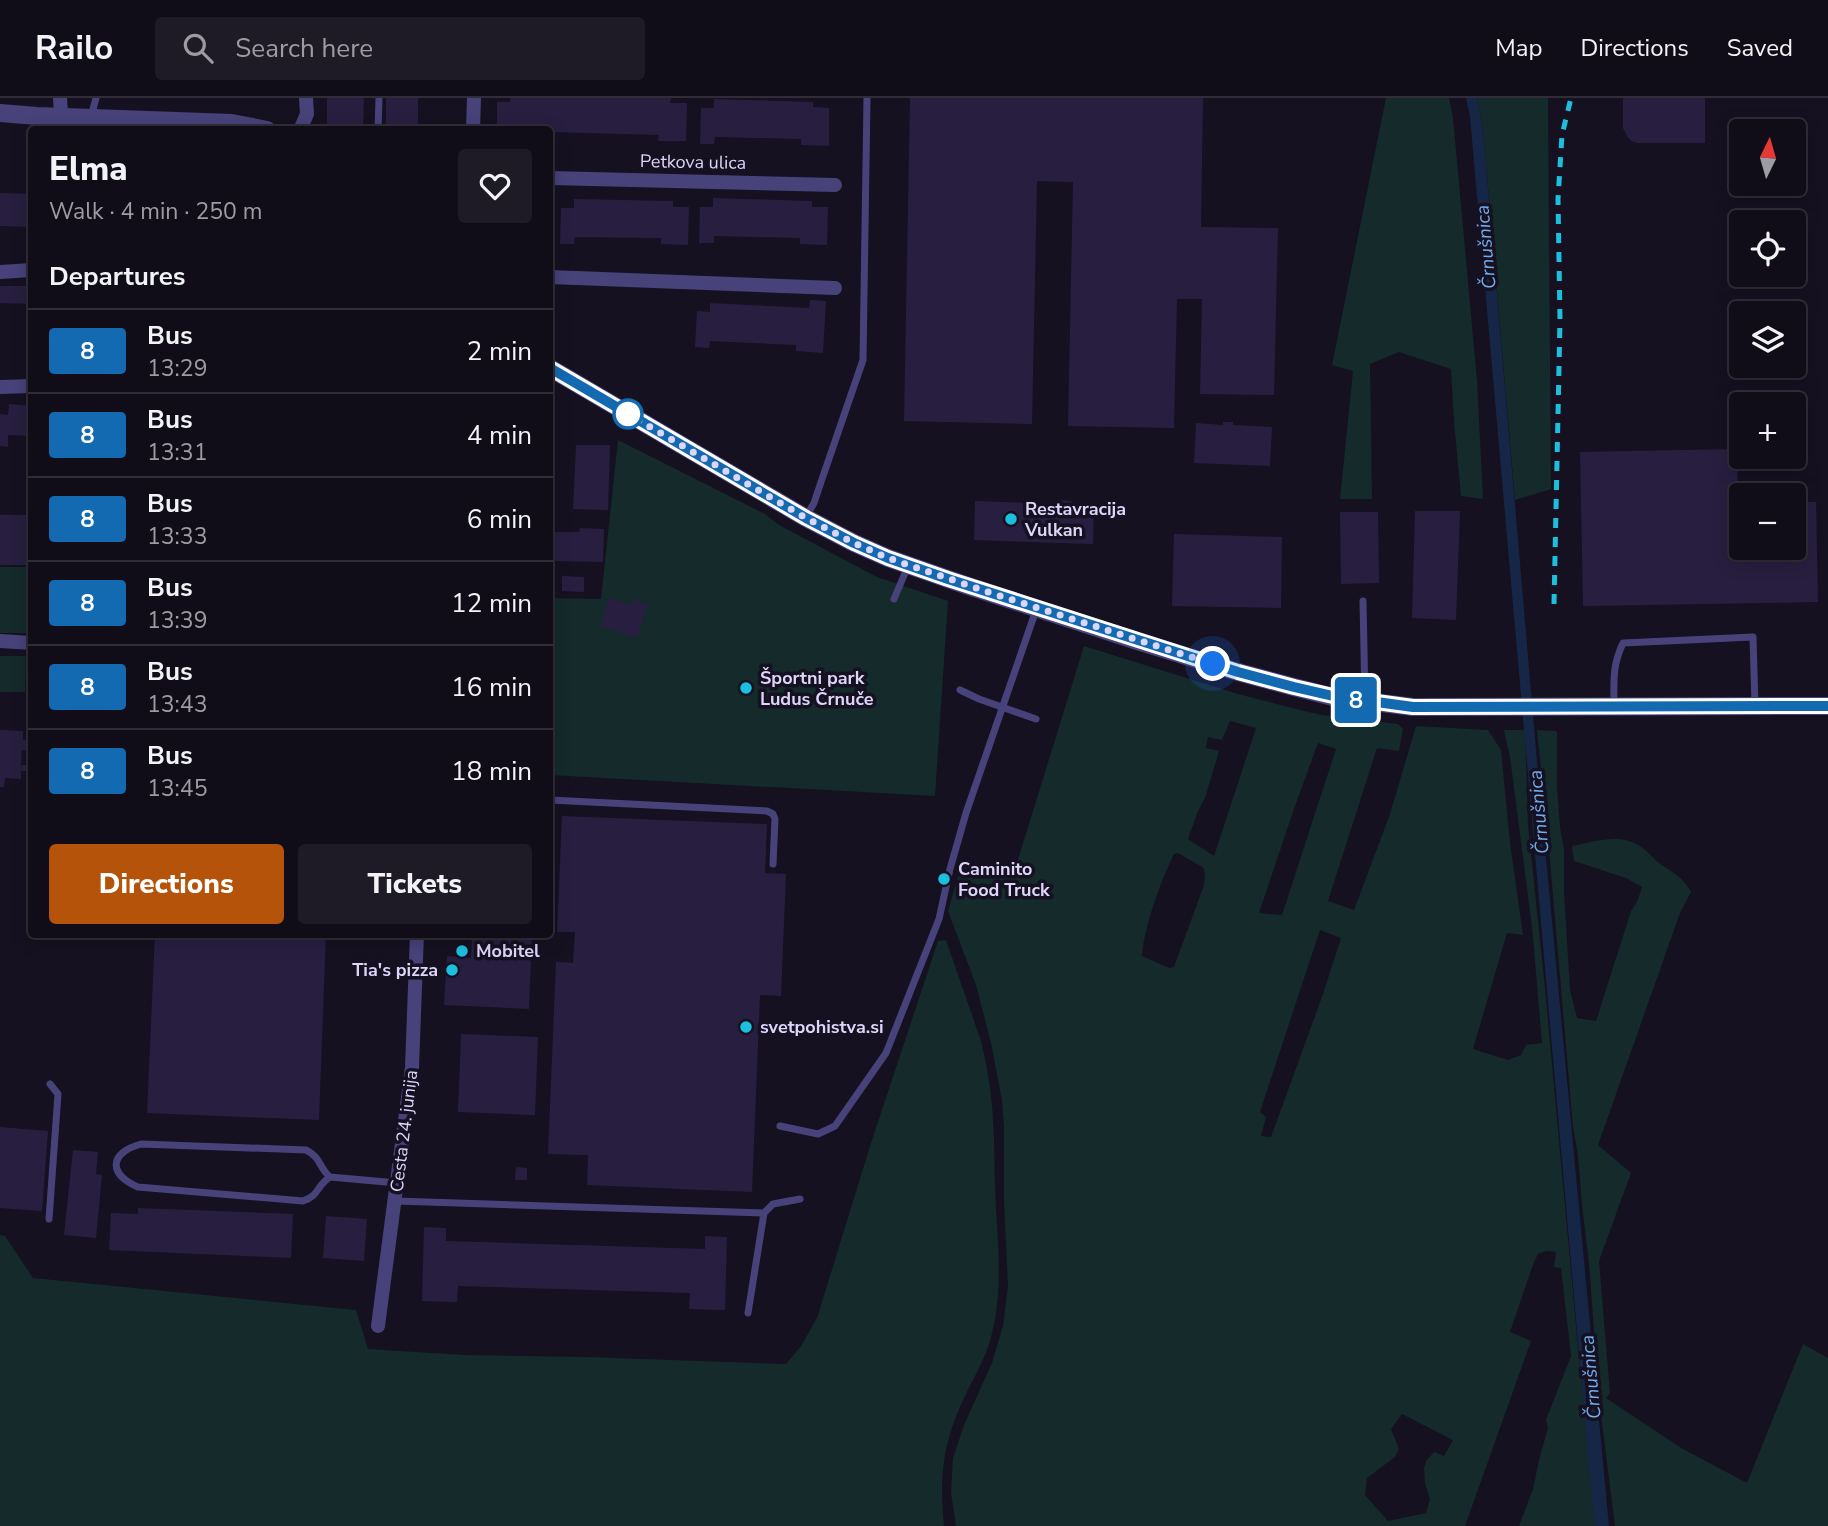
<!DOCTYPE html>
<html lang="en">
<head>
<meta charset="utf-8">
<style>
	:root { --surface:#100d19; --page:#1e1b26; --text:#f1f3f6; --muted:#9c9ca2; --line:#302d38; --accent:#b45309 }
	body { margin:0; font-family:"Nunito Sans",sans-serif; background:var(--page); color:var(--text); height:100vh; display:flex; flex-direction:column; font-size:26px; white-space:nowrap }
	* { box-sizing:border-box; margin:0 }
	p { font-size:23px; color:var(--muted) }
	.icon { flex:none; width:38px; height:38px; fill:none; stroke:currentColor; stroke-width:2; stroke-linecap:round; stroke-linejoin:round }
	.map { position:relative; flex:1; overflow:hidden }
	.drawer { position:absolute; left:28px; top:28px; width:525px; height:812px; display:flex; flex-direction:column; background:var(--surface); border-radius:7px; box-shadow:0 4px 18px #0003,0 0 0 2px var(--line) }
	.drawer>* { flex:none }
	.badge { padding:0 14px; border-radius:5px; font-size:24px; line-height:46px }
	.needle { width:46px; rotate:5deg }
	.tools { position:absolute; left:1729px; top:21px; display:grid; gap:14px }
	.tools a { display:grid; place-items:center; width:77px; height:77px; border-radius:7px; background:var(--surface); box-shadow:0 4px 18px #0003,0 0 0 2px var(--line); font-size:35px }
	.you { position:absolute; width:35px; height:35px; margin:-18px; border:5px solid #fff; border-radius:50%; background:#1a73e8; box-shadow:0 0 0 10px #1a73e833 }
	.map>.badge { position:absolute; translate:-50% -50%; box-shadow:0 0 0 4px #fff }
	h2 { padding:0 21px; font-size:26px; line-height:63px }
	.round { display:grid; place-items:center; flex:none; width:74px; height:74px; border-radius:7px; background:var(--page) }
	.overview { display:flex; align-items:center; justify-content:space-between; height:119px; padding:0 21px }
	h1 { font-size:33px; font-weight:800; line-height:52px }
	.primary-button { display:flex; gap:14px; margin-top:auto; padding:14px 21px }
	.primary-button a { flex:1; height:80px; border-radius:7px; background:var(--accent); color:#fff; font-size:28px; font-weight:800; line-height:80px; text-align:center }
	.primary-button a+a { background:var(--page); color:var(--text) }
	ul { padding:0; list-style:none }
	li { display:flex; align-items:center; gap:21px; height:84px; padding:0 21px; border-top:2px solid var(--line) }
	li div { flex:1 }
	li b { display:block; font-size:26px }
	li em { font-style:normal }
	li .badge { min-width:77px; font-weight:700; text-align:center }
	header { display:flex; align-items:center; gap:42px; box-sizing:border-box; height:98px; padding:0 35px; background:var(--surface); border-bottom:2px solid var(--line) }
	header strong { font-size:33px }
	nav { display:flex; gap:38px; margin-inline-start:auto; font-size:24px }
	.search { width:490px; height:63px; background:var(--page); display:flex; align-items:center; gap:18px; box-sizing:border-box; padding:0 24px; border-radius:7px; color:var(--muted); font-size:26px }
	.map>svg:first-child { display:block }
</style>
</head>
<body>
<header>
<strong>Railo</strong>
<div class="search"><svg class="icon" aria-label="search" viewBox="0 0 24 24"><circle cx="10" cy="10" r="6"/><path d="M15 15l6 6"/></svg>Search here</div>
<nav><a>Map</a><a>Directions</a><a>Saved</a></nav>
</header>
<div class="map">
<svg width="1828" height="1428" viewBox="0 0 1828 1428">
	<rect width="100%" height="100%" fill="#151121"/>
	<path fill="#142a2b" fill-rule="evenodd" d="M1386 0H1449L1453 20 1477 282 1483 401 1461 398 1454 324 1451 271 1399 254 1370 266 1372 401H1340L1353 273 1332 267Z
		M1477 0H1548L1551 391 1515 402 1483 32Z
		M618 342 765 416 779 427 877 479 948 503 935 698 550 677V500L601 501Z
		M0 469H31V535H0Z
		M1084 548 1238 596 1300 612 1322 617 1398 626 1403 631 1399 653 1377 650 1328 803 1354 812 1390 716 1416 628 1488 632 1501 652 1510 745 1523 837 1507 835 1473 951 1508 962 1521 957 1526 947 1542 945 1532 829 1510 659 1504 632H1525L1528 727 1545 890 1580 1271 1598 1428H1519L1533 1391 1539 1362 1548 1330 1546 1322 1571 1258 1561 1170 1554 1169 1556 1154 1546 1153 1538 1156 1534 1164 1510 1234 1531 1243 1465 1428H956L951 1395 953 1360 964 1327 992 1265 1003 1228 1008 1188 1004 1103V1030L1002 1002 991 945 976 887 948 813 961 768H1016ZM1230 623 1256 630 1214 758 1188 741 1198 713 1205 700 1219 653 1206 650 1208 639 1222 642ZM1318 645 1336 651 1282 817 1259 815 1295 708ZM1178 755 1204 770 1205 778 1204 787 1174 869 1169 870 1142 858C1144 828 1161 783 1174 756ZM1320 832 1341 840 1323 896 1271 1039 1261 1038 1266 1019 1260 1014ZM1402 1316 1453 1342 1444 1358 1434 1354 1426 1363 1424 1370 1425 1386 1430 1401 1426 1415 1388 1423 1365 1397 1367 1380 1395 1359 1399 1351 1391 1331Z
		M0 558H26L25 594H0Z
		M1537 632 1557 633V689L1560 729 1564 751V794L1570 892 1577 920 1596 923 1631 813 1637 804 1642 789 1626 780 1574 763 1572 748C1593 744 1618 735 1638 747 1646 751 1652 759 1659 765 1672 774 1683 779 1691 794L1680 815 1598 1047 1631 1075 1599 1163 1610 1295 1606 1300 1683 1351 1747 1385 1803 1246 1828 1260V1428H1615L1599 1301 1589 1165 1582 1107 1578 1057 1573 1029 1547 728Z
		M946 842 981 943C987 968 992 996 993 1022 995 1045 994 1068 995 1091 997 1139 1004 1188 992 1235 987 1258 975 1277 965 1298 943 1344 939 1378 944 1428H0V1137L5 1138 33 1180 356 1212 368 1251 465 1257 587 1259 786 1266 801 1248 817 1220 871 1045 938 843Z"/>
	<path fill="#162646" d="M1466 0H1477L1483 32 1537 664 1609 1428H1595L1590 1380 1470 19Z"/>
	<path fill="#281f40" d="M327 0H364L363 32H327Z
		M386 0H418V32H386Z
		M510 0H671L670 5H687L686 43H658L659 37 550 34V32H497V4H510Z
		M910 0H1203L1201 129 1278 130 1274 297 1200 296 1202 201H1177L1174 330 1068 328 1073 84 1037 83 1032 326 904 323Z
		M1623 0H1705V45H1638L1631 43 1627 38 1623 30Z
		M714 1 813 4V9L829 10V48L801 47V41L715 39 714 46H700L701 10H714Z
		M0 95 32 96V129L0 128Z
		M713 100 812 103V109H828L827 147 800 146V140L714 138V145H699L700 109H713Z
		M574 101 673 103V109H689L688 147 661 146V140L575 139 574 146H560L561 110H574Z
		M0 188H32V206L0 205Z
		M810 202 826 203 823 255 796 253V247L710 243 709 250 695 249 697 213 710 214V205L809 210Z
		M9 306 32 308V338L8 337V349L0 348V316L8 317Z
		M1223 324H1233V327L1272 329 1270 368 1194 365 1196 325 1223 327Z
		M576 347H610L608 412 573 411Z
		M1737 351 1739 456 1796 455 1794 404H1816L1818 504 1583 508 1580 354Z
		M1059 402 1072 403 1071 406 1094 407 1093 446 974 442 975 403 1059 406Z
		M1415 413H1460L1456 522 1412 520Z
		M1340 414H1378L1379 485 1341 486Z
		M0 417H31L32 467H0Z
		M580 430 604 431 603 464 550 463V434H579Z
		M1174 436 1282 439 1281 510 1172 508Z
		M562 478 584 479V494L562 493Z
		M609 500 632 507 633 501 648 506 637 540 600 528Z
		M0 632 23 633V642H28V653L22 652 21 667H27L26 673H21V681L5 680 4 689H0Z
		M562 718 767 726 765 775 786 776 781 898 760 897 752 1094 587 1087 588 1057 548 1056 556 864 573 865 575 834H557Z
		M155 836H326L319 1022 147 1015Z
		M472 836H532L529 911 444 907 447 858 471 860Z
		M461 936 538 939 535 1017 458 1014Z
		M0 1029 48 1033 42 1113 0 1110Z
		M73 1052 98 1054 96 1076 102 1077 96 1140 64 1137Z
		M516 1069 527 1070V1082H515Z
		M138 1110 293 1116 291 1160 109 1152 111 1115 138 1116Z
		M326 1118 367 1121 364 1163 323 1160Z
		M424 1129 446 1130V1143L705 1151V1138L727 1139 725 1212 689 1211 690 1195 458 1188 457 1204 422 1203Z"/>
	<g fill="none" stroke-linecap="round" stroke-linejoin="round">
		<path stroke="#47427a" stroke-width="7" d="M91 19 96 0
			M378 32 379 0
			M806 419 814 405 821 384 863 262 867 0
			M894 501 908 468
			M1363 503 1365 602
			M960 592 979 601 1036 621
			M1614 608C1614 583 1612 568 1623 545L1753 539 1755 608
			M550 702 767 713 773 716 775 721 773 766
			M780 1028 818 1036 835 1028 886 955 939 821 950 771 966 715 1036 512
			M330 1079C316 1088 320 1097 303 1103L138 1089C108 1076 109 1055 141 1046L306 1052C322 1060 318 1069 330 1079L397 1085
			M396 1103 764 1115
			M49 1121 58 996 50 986
			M748 1215 764 1115 773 1106 800 1101"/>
		<path stroke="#47427a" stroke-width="14" d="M60 0 62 32
			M300 32 307 16 306 0
			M473 32 474 0
			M550 80 835 87
			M0 174 32 172
			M550 179 835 190
			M0 289 32 288
			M0 543 32 545
			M378 1228 412 969 417 836"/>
		<path stroke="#47427a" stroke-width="18" d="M0 15 37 18 232 25 267 32
			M550 270 806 420 854 445 888 460 968 488 1137 543 1238 574 1294 589 1333 599 1413 609 1828 608"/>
		<path stroke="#1dbfdf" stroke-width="5" stroke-dasharray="10 9" stroke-linecap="butt" d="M1554 506 1560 222 1558 101 1562 37 1571 0"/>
	</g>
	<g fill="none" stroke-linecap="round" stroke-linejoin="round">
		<defs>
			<path id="line" d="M550 270 806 420 854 445 888 460 948 481 1138 542 1238 574 1294 589 1333 598 1413 609 1828 608"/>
		</defs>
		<use href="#line" stroke="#fff" stroke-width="16"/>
		<use href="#line" stroke="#136ab0" stroke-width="10"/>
		<path stroke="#ddd6fa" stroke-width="7" stroke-dasharray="0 12.6" d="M628 316 806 420 854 445 888 460 991 495 1213 566"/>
	</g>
	<circle fill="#fff" stroke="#136ab0" stroke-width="3.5" cx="628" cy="316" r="14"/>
	<g fill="#1dbfdf" stroke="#151121" stroke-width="2.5">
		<circle cx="1011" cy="421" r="7"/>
		<circle cx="746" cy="590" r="7"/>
		<circle cx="944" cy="781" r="7"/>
		<circle cx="462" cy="853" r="7"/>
		<circle cx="452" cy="872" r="7"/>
		<circle cx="746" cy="929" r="7"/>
	</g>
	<g text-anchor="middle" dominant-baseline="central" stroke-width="7" stroke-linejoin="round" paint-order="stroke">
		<g font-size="18" fill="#ddd6fa" stroke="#151121">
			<text transform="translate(693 64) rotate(1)">Petkova ulica</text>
			<text transform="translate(404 1033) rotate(-83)">Cesta 24. junija</text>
		</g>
		<g font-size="18" font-weight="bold" fill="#ddd6fa" stroke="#151121" text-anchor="start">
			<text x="1025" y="411">Restavracija<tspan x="1025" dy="21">Vulkan</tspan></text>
			<text x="760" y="580">Športni park<tspan x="760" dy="21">Ludus Črnuče</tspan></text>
			<text x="958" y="771">Caminito<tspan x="958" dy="21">Food Truck</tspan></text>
			<text x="476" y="853">Mobitel</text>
			<text x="438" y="872" text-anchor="end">Tia's pizza</text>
			<text x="760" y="929">svetpohistva.si</text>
		</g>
		<g font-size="19" font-style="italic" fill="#72aced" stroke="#151121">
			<text transform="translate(1486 149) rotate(-95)">Črnušnica</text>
			<text transform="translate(1539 714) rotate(-95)">Črnušnica</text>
			<text transform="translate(1591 1279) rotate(-95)">Črnušnica</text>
		</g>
	</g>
</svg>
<div class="tools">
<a><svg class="needle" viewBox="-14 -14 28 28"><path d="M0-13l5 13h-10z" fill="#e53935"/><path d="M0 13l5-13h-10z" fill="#9c9ca2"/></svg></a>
<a><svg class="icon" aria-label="locate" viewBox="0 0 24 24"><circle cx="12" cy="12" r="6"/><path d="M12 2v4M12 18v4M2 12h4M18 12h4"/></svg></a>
<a><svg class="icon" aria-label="layers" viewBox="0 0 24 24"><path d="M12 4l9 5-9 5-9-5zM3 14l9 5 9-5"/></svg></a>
<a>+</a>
<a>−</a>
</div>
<div class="you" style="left:1213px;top:566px"></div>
<b class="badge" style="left:1356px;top:602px;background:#136ab0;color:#fff">8</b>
<section class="drawer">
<div class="overview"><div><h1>Elma</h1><p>Walk · 4 min · 250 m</p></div><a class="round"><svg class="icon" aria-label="heart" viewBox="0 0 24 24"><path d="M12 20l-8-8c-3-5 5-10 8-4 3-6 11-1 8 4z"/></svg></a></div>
<h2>Departures</h2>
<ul>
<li><span class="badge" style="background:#136ab0;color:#fff">8</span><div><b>Bus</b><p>13:29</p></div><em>2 min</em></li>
<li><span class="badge" style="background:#136ab0;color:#fff">8</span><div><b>Bus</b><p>13:31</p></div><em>4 min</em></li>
<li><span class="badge" style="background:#136ab0;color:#fff">8</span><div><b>Bus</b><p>13:33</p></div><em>6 min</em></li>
<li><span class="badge" style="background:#136ab0;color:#fff">8</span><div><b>Bus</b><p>13:39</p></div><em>12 min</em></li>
<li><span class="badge" style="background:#136ab0;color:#fff">8</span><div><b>Bus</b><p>13:43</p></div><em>16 min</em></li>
<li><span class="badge" style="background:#136ab0;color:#fff">8</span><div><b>Bus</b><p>13:45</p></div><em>18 min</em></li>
</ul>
<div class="primary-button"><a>Directions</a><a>Tickets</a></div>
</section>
</div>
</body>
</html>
